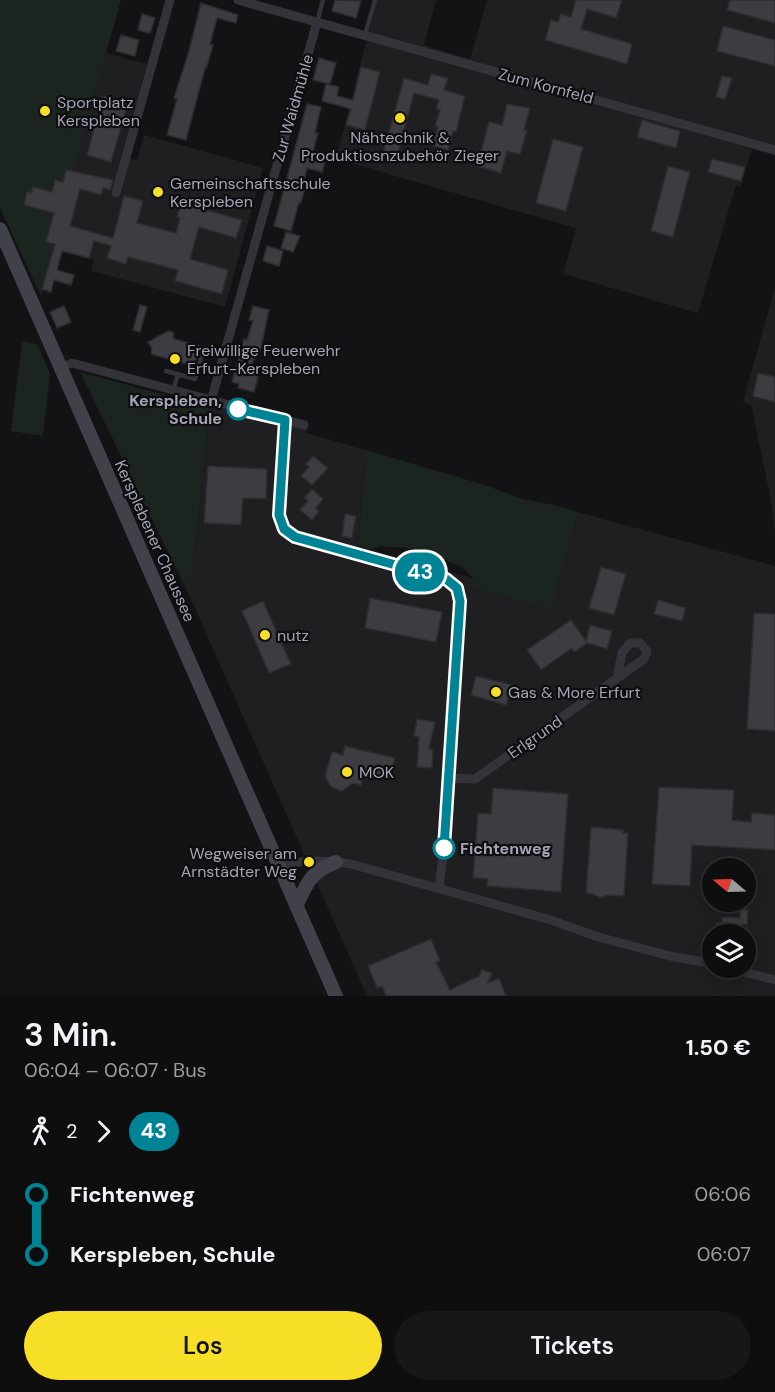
<!DOCTYPE html>
<html lang="de">
<head>
<meta charset="utf-8">
<style>
	:root { --surface:#0e0e0f; --page:#171718; --text:#f1f3f6; --muted:#9b9c9e; --line:#2e2e2f; --accent:#f7df27 }
	body { margin:0; font-family:"DM Sans",sans-serif; background:var(--page); color:var(--text); height:100vh; display:flex; flex-direction:column; font-size:22px; white-space:nowrap }
	* { box-sizing:border-box; margin:0 }
	p { font-size:20px; color:var(--muted) }
	.icon { flex:none; width:33px; height:33px; fill:none; stroke:currentColor; stroke-width:2; stroke-linecap:round; stroke-linejoin:round }
	.map { position:relative; height:996px; overflow:hidden }
	.drawer { display:flex; flex-direction:column; background:var(--surface); flex:1 }
	.drawer>* { flex:none }
	.badge { padding:0 12px; border-radius:20px; font-size:21px; line-height:39px }
	.needle { width:39px; rotate:289deg }
	.tools { position:absolute; left:702px; top:858px; display:grid; gap:12px }
	.tools a { display:grid; place-items:center; width:54px; height:54px; border-radius:50%; background:var(--surface); box-shadow:0 3px 15px #0003,0 0 0 2px var(--line); font-size:30px }
	.map>.badge { position:absolute; translate:-50% -50%; box-shadow:0 0 0 3px #fff }
	.legs { display:flex; align-items:center; gap:9px; height:66px; padding:0 24px; font-size:20px }
	.legs p { margin-inline-start:auto }
	.summary { display:flex; align-items:center; justify-content:space-between; height:102px; padding:0 24px }
	h1 { font-size:33px; font-weight:600; line-height:45px }
	.action { display:flex; gap:12px; margin-top:auto; padding:12px 24px }
	.action a { flex:1; height:69px; border-radius:36px; background:var(--accent); color:#111; font-size:24px; font-weight:600; line-height:69px; text-align:center }
	.action a+a { background:var(--page); color:var(--text) }
	ul { padding:0 24px; list-style:none }
	li { display:flex; align-items:center; gap:21px; height:60px; font-size:22px }
	li i { display:grid; place-items:center; width:9px; height:100%; margin:0 8px; background:currentColor }
	li i::after { content:''; width:15px; height:15px; margin:-8px; border:4px solid; border-radius:50%; background:var(--surface) }
	li p { margin-inline-start:auto }
	li:first-child i { background:linear-gradient(#0000 50%,currentColor 0) }
	li:last-child i { background:linear-gradient(currentColor 50%,#0000 0) }
	.map>svg:first-child { display:block }
</style>
</head>
<body>
<div class="map">
<svg width="775" height="996" viewBox="0 0 775 996">
	<rect width="100%" height="100%" fill="#131214"/>
	<path fill="#1f1e21" fill-rule="evenodd" d="M377 0H436L424 45 470 59 487 0H775V156L752 149 741 186 736 185 698 313 563 274 576 228 336 159Z
		M106 53 147 64 122 156 137 160 144 135 263 168 225 307 91 271 94 260 89 258 90 254 46 242 66 170 73 171Z
		M775 287V533L770 495 751 405 743 402Z
		M214 398 308 421 306 433 366 450 358 546 473 578 471 588 551 609 578 512 775 566V996H367L190 597 210 407ZM712 868H746V902H712ZM712 934H746V968H712Z"/>
	<path fill="#1c241f" d="M0 0H121L73 172 66 170 47 242 55 244 41 296 0 208Z
		M22 341 38 345 50 374 43 436 11 431Z
		M80 372 210 407 190 597Z
		M366 450 488 486 522 499 554 505 578 512 551 610 471 588 473 578 462 567 414 549 380 546 371 550 358 546Z"/>
	<path fill="#3c3c41" stroke="#2d2c30" stroke-width="1.5" d="M335 0 361 1 356 18 332 11Z
		M576 0H622L616 18 587 9 581 29 632 44 627 64 545 40 551 20 558 22 561 14 571 17Z
		M730 0H775V23L727 10Z
		M201 3 238 15 236 23 217 18 210 44 213 45 206 69 205 68 186 140 167 135 177 99 174 98 189 51Z
		M142 14 155 18 150 33 138 30Z
		M723 26 775 40V66L717 51Z
		M121 35 139 40 135 56 116 51Z
		M319 58 336 63 330 84 313 80Z
		M361 67 380 72 365 130 346 125 351 109 322 101 326 84 339 87 337 96 353 100Z
		M431 74 448 78 444 90 465 96 456 132 453 131 448 150 433 146 438 127 435 126 440 110 436 109 439 100 414 93 397 157 383 153 404 78 428 85Z
		M722 76 732 78 725 99 716 97Z
		M103 96 128 103 111 162 87 155Z
		M307 104 321 107 315 133H318L311 159 325 163 322 172 307 168 302 188H305L301 203 299 202 291 231 274 226Z
		M507 104 530 108 524 130H527L520 154 507 151 501 173 477 166 489 122 502 125Z
		M642 120 680 131 676 148 637 137Z
		M553 139 583 147 566 211 536 203Z
		M712 159 745 167 741 181 708 172Z
		M668 166 690 172 673 237 651 231Z
		M66 170 113 180 110 190 103 188 101 195 80 189 70 226 113 238 124 196 143 201 137 223 176 233 180 218 177 217 181 203 242 220 236 238 199 227 190 259 228 270 222 294 175 281 178 270 128 257 126 264 107 258 111 246 94 241 89 258 62 251 57 270 74 275 71 285 54 280 51 292 42 289 55 244 46 242 54 213 24 205 27 192 31 193 33 187 52 192 55 180 63 182Z
		M286 232 300 236 293 252 281 248Z
		M267 246 283 251 279 266 263 261Z
		M140 305 147 307 140 332 133 330Z
		M64 306 71 322 57 328 50 312Z
		M253 306 269 310 260 352 256 351 251 368 260 370 254 392 238 388 239 384 232 382 244 339 247 340 253 321 249 320Z
		M168 331 173 332 174 339 200 346 194 366 151 354 152 349 148 342Z
		M758 373 775 377V402L753 396Z
		M313 456 328 468 312 485 301 476 309 467 306 464Z
		M208 466 267 469 266 499 243 498 241 525 204 523Z
		M312 489 323 499 316 508 319 511 312 520 300 510 308 501 304 498Z
		M345 514 356 516 352 538 342 536Z
		M601 567 626 574 614 615 589 608Z
		M370 598 442 612 436 642 365 628Z
		M658 600 686 608 682 621 654 614Z
		M263 601 291 664 269 673 242 611Z
		M754 613 775 614V731L747 729Z
		M571 620 586 641 590 625 612 631 607 649 587 643 574 652 572 648 541 670 527 650Z
		M476 676 512 685 506 705 471 695Z
		M417 719 435 722 429 749H433L432 768 417 767 419 737 414 736Z
		M345 746 395 758 390 778 364 771 361 785 353 783 342 791 331 787 325 776 332 752 343 755Z
		M659 787 734 790 732 820 751 822 752 813 775 815V850L692 845 690 886 652 884Z
		M493 788 568 794 561 892 487 886 488 879 473 878 478 813 491 814Z
		M591 827 624 830 623 833H628L624 896 608 895 600 898 593 894 586 893Z
		M740 909 748 910 747 925 743 924 742 934H716L717 923H722V917L740 918Z
		M431 939 440 961 436 962 450 990 479 976 482 970 492 973 488 983 499 978 506 996H386L382 986 377 988 368 966Z"/>
	<g fill="none" stroke-linecap="round" stroke-linejoin="round">
		<path stroke="#343339" stroke-width="4.5" d="M317 22 323 0
			M365 35 375 0
			M166 371 195 379 204 348
			M173 390 178 374"/>
		<path stroke="#343339" stroke-width="9" d="M238 0 775 150
			M116 193 170 0
			M61 368 72 363 304 425
			M211 401 317 22
			M285 420 279 515 284 529 295 537 446 579 457 588 460 601 444 848 439 888
			M448 778 475 779 644 659 647 651 640 643H630L622 653 617 678
			M279 867C301 858 328 861 351 864L551 920 598 937 674 957 712 963
			M729 968 775 980"/>
		<path stroke="#414149" stroke-width="14" d="M0 229 336 996
			M296 906C309 881 308 874 336 862"/>
	</g>
	<g fill="none" stroke-linecap="round" stroke-linejoin="round">
		<defs>
			<path id="line-1" d="M238 409 285 420 279 515 284 529 295 537 446 579 457 588 460 601 444 848"/>
		</defs>
		<use href="#line-1" stroke="#fff" stroke-width="14"/>
		<use href="#line-1" stroke="#008495" stroke-width="9"/>
	</g>
	<g fill="#f7df27" stroke="#0e0d0f" stroke-width="2">
		<circle cx="45" cy="111" r="6"/>
		<circle cx="400" cy="118" r="6"/>
		<circle cx="158" cy="192" r="6"/>
		<circle cx="175" cy="359" r="6"/>
		<circle cx="265" cy="635" r="6"/>
		<circle cx="496" cy="692" r="6"/>
		<circle cx="347" cy="772" r="6"/>
		<circle cx="309" cy="862" r="6"/>
	</g>
	<g fill="#fff" stroke="#008495" stroke-width="3">
		<circle cx="238" cy="409" r="10"/>
		<circle cx="444" cy="848" r="10"/>
	</g>
	<g text-anchor="middle" dominant-baseline="central" stroke-width="4.5" stroke-linejoin="round" paint-order="stroke">
		<g font-size="16" fill="#a3a5b5" stroke="#0e0d0f">
			<text transform="translate(546 86) rotate(15)">Zum Kornfeld</text>
			<text transform="translate(293 108) rotate(-74)">Zur Waidmühle</text>
			<text transform="translate(155 541) rotate(66)">Kersplebener Chaussee</text>
			<text transform="translate(535 737) rotate(-35)">Erlgrund</text>
		</g>
		<g font-size="16" fill="#a3a5b5" stroke="#0e0d0f" text-anchor="start">
			<text x="57" y="102">Sportplatz<tspan x="57" dy="18">Kerspleben</tspan></text>
			<text x="400" y="137" text-anchor="middle">Nähtechnik &amp;<tspan x="400" dy="18">Produktiosnzubehör Zieger</tspan></text>
			<text x="170" y="183">Gemeinschaftsschule<tspan x="170" dy="18">Kerspleben</tspan></text>
			<text x="187" y="350">Freiwillige Feuerwehr<tspan x="187" dy="18">Erfurt-Kerspleben</tspan></text>
			<text x="277" y="635">nutz</text>
			<text x="508" y="692">Gas &amp; More Erfurt</text>
			<text x="359" y="772">MOK</text>
			<text x="297" y="853" text-anchor="end">Wegweiser am<tspan x="297" dy="18">Arnstädter Weg</tspan></text>
		</g>
		<g font-size="16" font-weight="bold" fill="#a3a5b5" stroke="#0e0d0f" text-anchor="end">
			<text x="222" y="400">Kerspleben,<tspan x="222" dy="18">Schule</tspan></text>
			<text x="460" y="848" text-anchor="start">Fichtenweg</text>
		</g>
	</g>
</svg>
<div class="tools">
<a><svg class="needle" viewBox="-14 -14 28 28"><path d="M0-13l5 13h-10z" fill="#e53935"/><path d="M0 13l5-13h-10z" fill="#9b9c9e"/></svg></a>
<a><svg class="icon" aria-label="layers" viewBox="0 0 24 24"><path d="M12 4l9 5-9 5-9-5zM3 14l9 5 9-5"/></svg></a>
</div>
<b class="badge" style="left:420px;top:572px;background:#008495;color:#fff">43</b>
</div>
<section class="drawer">
<div class="summary"><div><h1>3 Min.</h1><p>06:04 – 06:07 · Bus</p></div><b>1.50 €</b></div>
<div class="legs"><svg class="icon" aria-label="walk" viewBox="0 0 24 24"><circle cx="13" cy="4" r="2"/><path d="M13 8l-2 6 4 7M11 14l-3 7M7 12l3-4h3l4 4"/></svg>2<svg class="icon" aria-label="forward" viewBox="0 0 24 24"><path d="M9 5l7 7-7 7"/></svg><b class="badge" style="background:#008495;color:#fff">43</b></div>
<ul>
<li><i style="color:#008495"></i><b>Fichtenweg</b><p>06:06</p></li>
<li><i style="color:#008495"></i><b>Kerspleben, Schule</b><p>06:07</p></li>
</ul>
<div class="action"><a>Los</a><a>Tickets</a></div>
</section>
</body>
</html>
